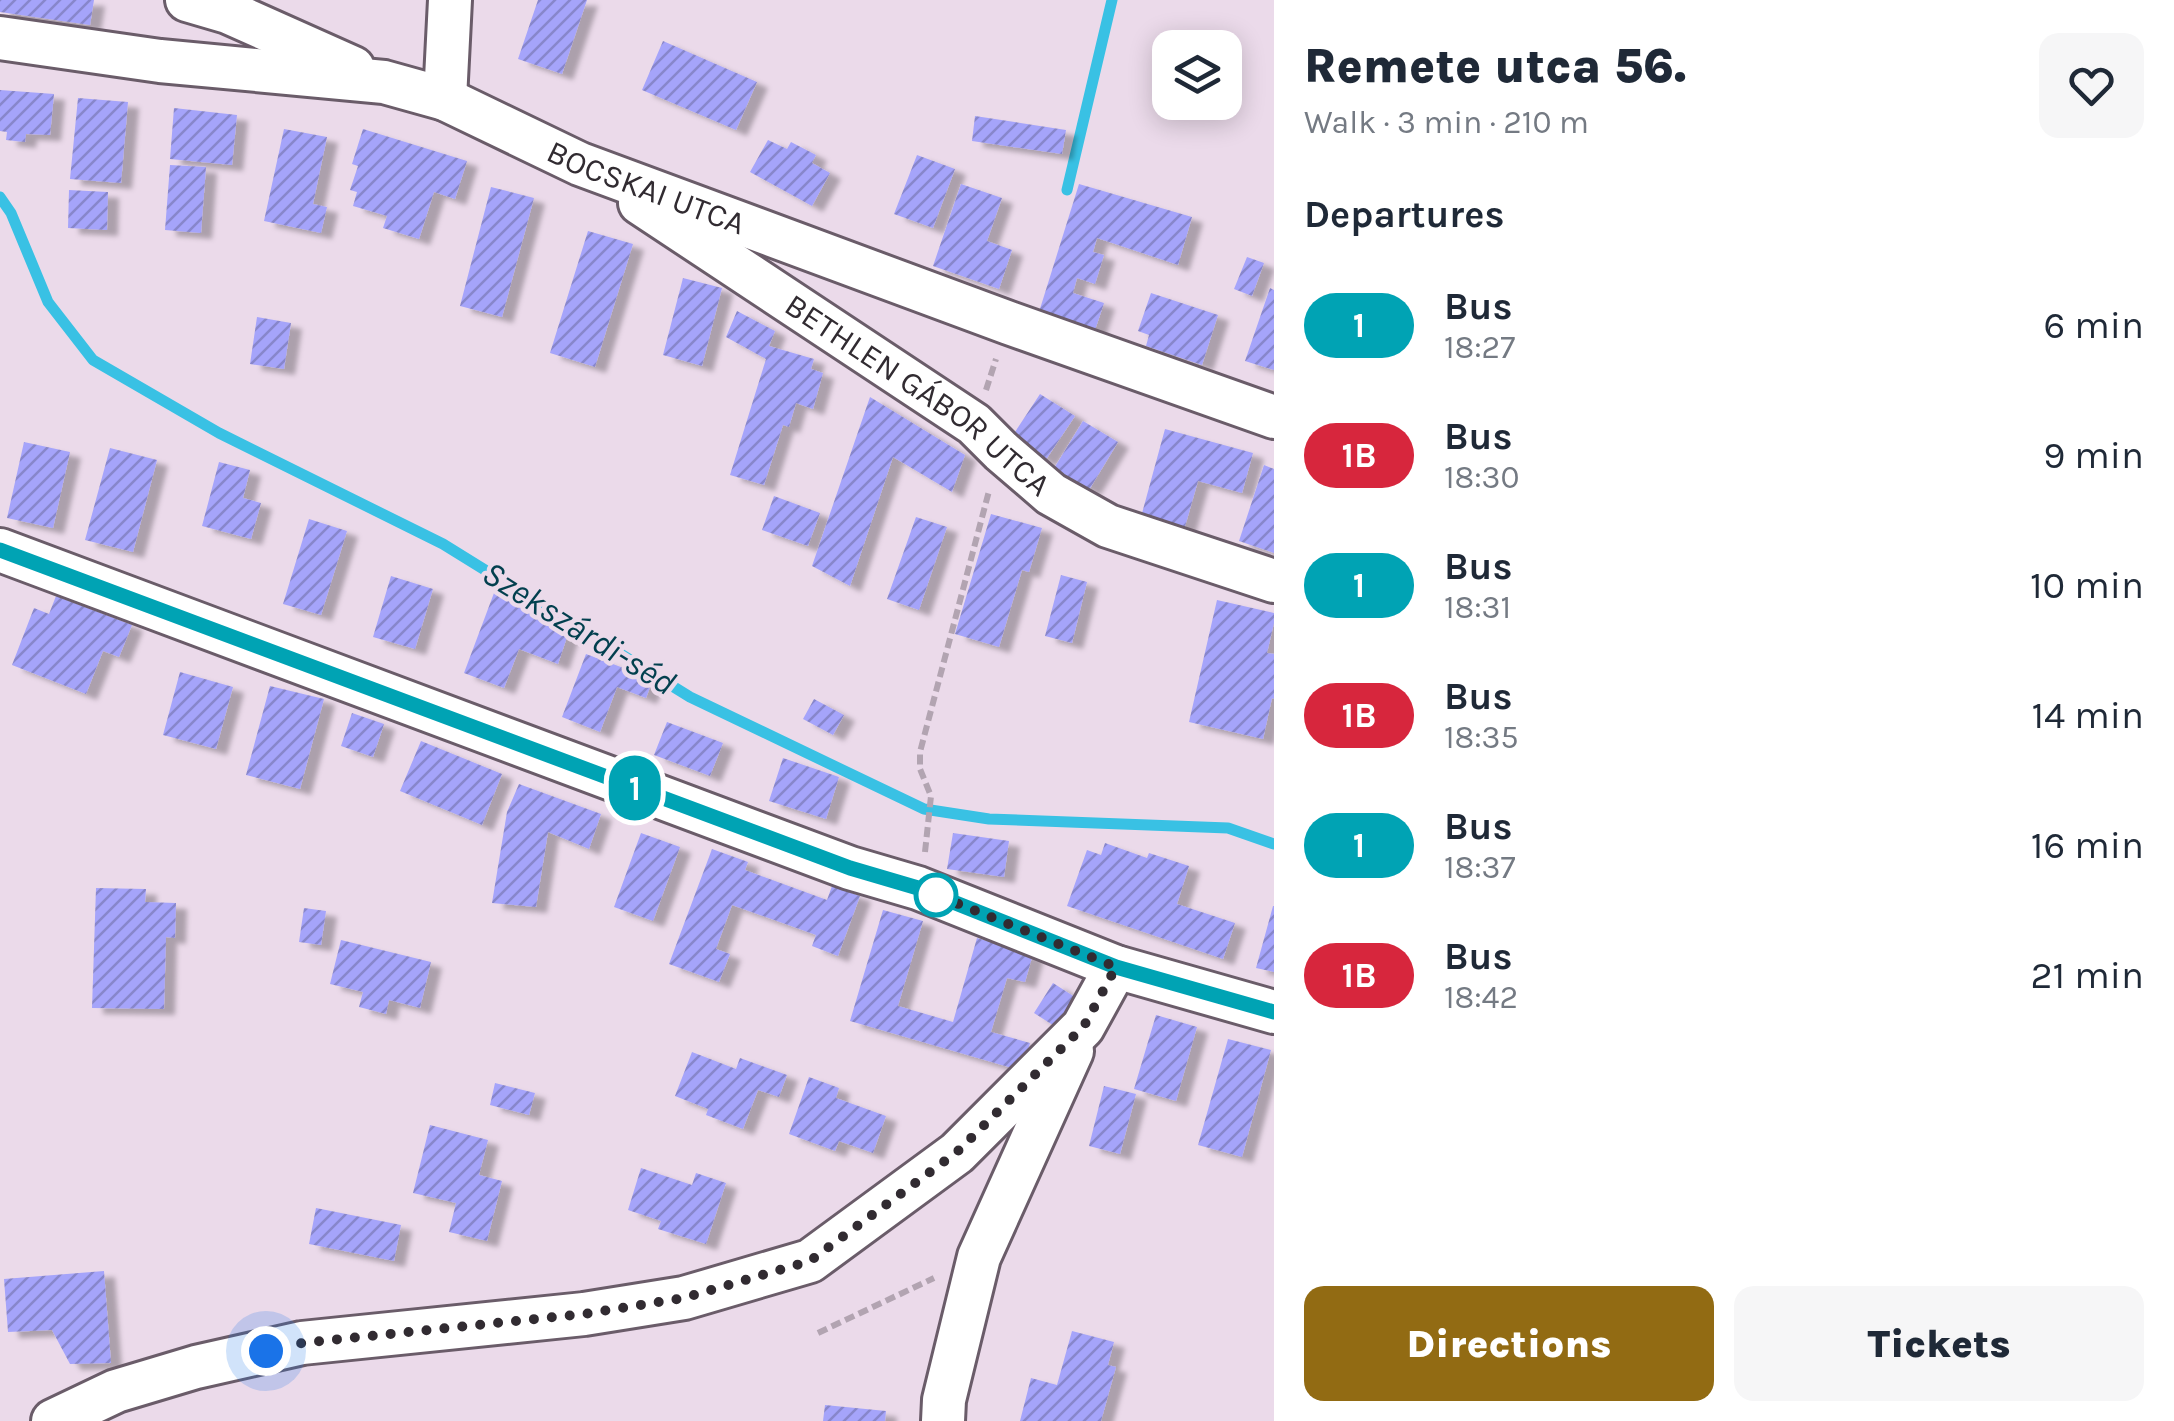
<!DOCTYPE html>
<html lang="en">
<head>
<meta charset="utf-8">
<style>
	:root { --surface:#fff; --page:#f6f6f7; --text:#1f2937; --muted:#747a83; --accent:#926b13 }
	body { margin:0; font-family:Karla,sans-serif; background:var(--page); color:var(--text); height:100vh; display:flex; flex-direction:column; font-size:38px; white-space:nowrap }
	* { box-sizing:border-box; margin:0 }
	p { font-size:32px; color:var(--muted) }
	.icon { flex:none; width:55px; height:55px; fill:none; stroke:currentColor; stroke-width:2; stroke-linecap:round; stroke-linejoin:round }
	.map { position:relative; flex:1; overflow:hidden }
	.sheet { display:flex; flex-direction:column; background:var(--surface); width:900px }
	.sheet>* { flex:none }
	.badge { padding:0 20px; border-radius:32px; font-size:35px; line-height:65px }
	.tools { position:absolute; left:1152px; top:30px; display:grid; gap:20px }
	.tools a { display:grid; place-items:center; width:90px; height:90px; border-radius:20px; background:var(--surface); box-shadow:0 5px 25px #0003; font-size:50px }
	.you { position:absolute; width:50px; height:50px; margin:-25px; border:8px solid #fff; border-radius:50%; background:#1a73e8; box-shadow:0 0 0 15px #1a73e833 }
	.map>.badge { position:absolute; translate:-50% -50%; box-shadow:0 0 0 5px #fff }
	h2 { padding:0 30px; font-size:38px; line-height:90px }
	.round { display:grid; place-items:center; flex:none; width:105px; height:105px; border-radius:20px; background:var(--page) }
	.overview { display:flex; align-items:center; justify-content:space-between; height:170px; padding:0 30px }
	h1 { font-size:48px; font-weight:800; line-height:75px }
	.button { display:flex; gap:20px; margin-top:auto; padding:20px 30px }
	.button a { flex:1; height:115px; border-radius:20px; background:var(--accent); color:#fff; font-size:40px; font-weight:800; line-height:115px; text-align:center }
	.button a+a { background:var(--page); color:var(--text) }
	ul { padding:0; list-style:none }
	li { display:flex; align-items:center; gap:30px; height:130px; padding:0 30px }
	li div { flex:1 }
	li b { display:block; font-size:38px }
	li em { font-style:normal }
	li .badge { min-width:110px; font-weight:700; text-align:center }
	main { display:flex; flex:1; min-height:0 }
	.map>svg:first-child { display:block }
</style>
</head>
<body>
<main>
<div class="map">
<svg width="1274" height="1421" viewBox="0 0 1274 1421">
	<defs>
		<pattern id="building-hatch" width="6" height="6" patternUnits="userSpaceOnUse" patternTransform="scale(2.5)"><rect width="6" height="6" fill="#a5a4fa"/><path d="M-1 1l2-2M0 6l6-6M5 7l2-2" fill="none" stroke="#8786cb"/></pattern>
		<filter id="shadow"><feDropShadow dx="11" dy="6" stdDeviation="2.5" flood-color="#0004"/></filter>
	</defs>
	<rect width="100%" height="100%" fill="#ebdaea"/>
	<g fill="none" stroke-linecap="round" stroke-linejoin="round">
		<path stroke="#39c1e4" stroke-width="11" d="M1067 190 1112 0
			M0 197 11 213 48 302 93 360 219 433 443 544 690 697 924 809 989 819 1228 828 1274 844"/>
	</g>
	<path fill="url(#building-hatch)" filter="url(#shadow)" d="M0 0H94L90 25 0 12Z
		M538 0H587L562 74 518 59Z
		M663 41 757 82 736 130 642 90Z
		M0 90 54 94 50 135 26 134 25 142 6 140 7 132 0 131Z
		M78 98 128 102 121 183 70 179Z
		M174 108 237 115 232 165 170 159Z
		M975 116 1066 130 1062 154 972 141Z
		M284 129 327 137 313 204 327 207 321 233 264 221Z
		M363 129 467 161 455 199 434 192 419 239 383 228 387 216 353 206 357 192 350 190 358 166 352 164Z
		M768 140 787 149 791 142 816 155 812 163 830 173 812 206 750 172Z
		M917 155 955 169 933 228 894 214Z
		M170 165 206 167 201 233 165 230Z
		M961 184 1002 198 987 241 1012 250 999 289 933 266Z
		M1079 184 1192 217 1178 265 1097 238 1093 252 1104 255 1095 284 1077 278 1073 293 1104 303 1094 333 1039 312Z
		M491 187 534 198 502 317 460 306Z
		M69 190 108 192 107 230 68 228Z
		M588 231 633 244 595 367 550 353Z
		M1247 257 1264 263 1252 296 1234 289Z
		M683 278 722 288 702 366 663 355Z
		M1270 288 1274 290V370L1245 361Z
		M1151 293 1218 315 1202 365 1146 346 1149 335 1138 331Z
		M737 311 775 331 769 346 814 359 811 369 823 373 813 409 796 403 789 427 783 425 764 485 730 475 766 359 726 337Z
		M257 317 291 323 284 369 250 364Z
		M1040 394 1075 416 1045 461 1011 438Z
		M870 397 965 455 952 492 893 457 850 586 812 566Z
		M1083 421 1118 442 1089 490 1053 470Z
		M1165 429 1253 453 1242 493 1198 481 1184 530 1141 517Z
		M24 442 70 452 53 528 7 518Z
		M110 448 157 460 133 552 85 540Z
		M219 462 250 470 243 498 261 503 251 539 202 526Z
		M1264 465 1274 469V553L1239 541Z
		M774 496 820 513 808 546 762 530Z
		M991 514 1042 528 1029 572 1022 570 999 647 955 634Z
		M916 517 947 527 919 610 887 599Z
		M309 519 347 531 321 615 283 604Z
		M1061 575 1087 582 1072 643 1045 636Z
		M391 576 433 589 415 649 373 637Z
		M494 593 535 608 531 617 569 631 558 664 519 649 504 688 464 673Z
		M56 596 132 625 119 657 103 651 86 694 12 665 34 608 49 614Z
		M1217 600 1274 613V623L1267 653 1274 654V699L1272 698 1263 739 1189 722Z
		M586 654 653 679 646 698 617 687 600 732 562 717Z
		M180 672 233 687 216 749 163 735Z
		M270 686 324 699 300 789 246 775Z
		M814 699 844 715 833 735 803 719Z
		M352 713 384 724 373 757 341 746Z
		M667 722 723 743 710 776 654 755Z
		M421 741 502 774 482 825 400 791Z
		M783 758 839 777 826 819 769 801Z
		M519 784 601 814 589 849 548 832 536 907 492 903 507 812Z
		M641 833 680 847 653 921 614 907Z
		M953 833 1009 841 1004 877 947 869Z
		M1105 843 1147 858 1149 853 1189 866 1177 904 1235 923 1223 959 1067 906 1087 850 1101 855Z
		M712 849 748 862 745 870 827 900 832 886 860 896 838 956 812 946 816 935 732 905 716 949 730 954 719 982 669 964Z
		M96 888 146 889 145 902 176 903 175 938 166 937 164 1009 92 1008Z
		M1273 906H1274V972L1256 968Z
		M304 908 326 911 321 945 299 942Z
		M883 910 923 921 898 1006 953 1022 977 938 1033 954 1025 982 1007 978 991 1032 1030 1043 1022 1071 850 1021Z
		M341 940 431 962 420 1008 389 1000 386 1014 359 1007 363 992 330 984Z
		M1053 983 1078 999 1059 1029 1034 1013Z
		M1156 1015 1197 1027 1176 1101 1134 1089Z
		M1228 1039 1271 1050 1242 1157 1198 1145Z
		M692 1052 736 1069 740 1058 787 1075 779 1097 758 1090 743 1129 706 1115 708 1109 675 1096Z
		M809 1077 839 1088 836 1098 886 1116 873 1153 839 1141 835 1151 789 1134Z
		M495 1083 535 1093 529 1115 490 1105Z
		M1104 1086 1136 1094 1120 1154 1089 1146Z
		M430 1125 488 1140 479 1175 502 1181 487 1241 449 1232 456 1203 413 1193Z
		M641 1168 692 1185 696 1173 726 1183 706 1244 658 1229 661 1221 628 1210Z
		M316 1208 401 1225 394 1261 309 1244Z
		M104 1271 111 1363 70 1364 52 1330 8 1332 4 1279Z
		M1072 1331 1114 1342 1108 1365 1116 1367 1101 1421H1020L1031 1378 1057 1385Z
		M825 1405 886 1411 885 1421H823Z"/>
	<g fill="none" stroke-linecap="round" stroke-linejoin="round">
		<defs>
			<g id="street">
				<path d="M187 0 228 12 353 68"/>
				<path id="s1" d="M0 38 160 61 384 82 445 99 580 164 1009 323 1274 417"/>
				<path d="M445 99 450 0"/>
				<path id="s2" d="M640 203 974 424 1001 451 1051 494 1108 526 1274 581"/>
				<path d="M0 550 850 868 918 888 1116 967 1274 1012"/>
				<path d="M53 1421 116 1391 196 1367 302 1343 584 1314 684 1298 810 1261 957 1153 1083 1027 1116 967"/>
				<path d="M943 1421 944 1400 979 1257 1072 1051"/>
			</g>
		</defs>
		<use href="#street" stroke="#6a5c69" stroke-width="48"/>
		<path stroke="#b2a4b1" stroke-width="6" stroke-dasharray="10 5" stroke-linecap="butt" d="M986 390 996 359
			M925 852 931 796 920 769V752L989 491
			M818 1333 934 1278"/>
		<use href="#street" stroke="#fff" stroke-width="42"/>
	</g>
	<g fill="none" stroke-linecap="round" stroke-linejoin="round">
		<defs>
			<path id="line" d="M0 550 850 868 918 888 1116 967 1274 1012"/>
		</defs>
		<use href="#line" stroke="#fff" stroke-width="22"/>
		<use href="#line" stroke="#00a3b4" stroke-width="15"/>
		<path stroke="#312b31" stroke-width="10" stroke-dasharray="0 18" d="M266 1351 302 1343 584 1314 684 1298 810 1261 957 1152 1084 1026 1116 967 936 895"/>
	</g>
	<circle fill="#fff" stroke="#00a3b4" stroke-width="5" cx="936" cy="895" r="20"/>
	<g text-anchor="middle" dominant-baseline="central" stroke-width="9" stroke-linejoin="round" paint-order="stroke">
		<g font-size="32" fill="#312b31" stroke="#ebdaea">
			<text stroke="none"><textPath href="#s1" startOffset="670">BOCSKAI UTCA</textPath></text>
			<text stroke="none"><textPath href="#s2" startOffset="338">BETHLEN GÁBOR UTCA</textPath></text>
		</g>
		<g font-size="35" font-style="italic" fill="#023f4e" stroke="#ebdaea">
			<text transform="translate(579 628) rotate(32)">Szekszárdi-séd</text>
		</g>
	</g>
</svg>
<div class="tools">
<a><svg class="icon" aria-label="layers" viewBox="0 0 24 24"><path d="M12 4l9 5-9 5-9-5zM3 14l9 5 9-5"/></svg></a>
</div>
<div class="you" style="left:266px;top:1351px"></div>
<b class="badge" style="left:635px;top:788px;background:#00a3b4;color:#fff">1</b>
</div>
<section class="sheet">
<div class="overview"><div><h1>Remete utca 56.</h1><p>Walk · 3 min · 210 m</p></div><a class="round"><svg class="icon" aria-label="heart" viewBox="0 0 24 24"><path d="M12 20l-8-8c-3-5 5-10 8-4 3-6 11-1 8 4z"/></svg></a></div>
<h2>Departures</h2>
<ul>
<li><span class="badge" style="background:#00a3b4;color:#fff">1</span><div><b>Bus</b><p>18:27</p></div><em>6 min</em></li>
<li><span class="badge" style="background:#d7263d;color:#fff">1B</span><div><b>Bus</b><p>18:30</p></div><em>9 min</em></li>
<li><span class="badge" style="background:#00a3b4;color:#fff">1</span><div><b>Bus</b><p>18:31</p></div><em>10 min</em></li>
<li><span class="badge" style="background:#d7263d;color:#fff">1B</span><div><b>Bus</b><p>18:35</p></div><em>14 min</em></li>
<li><span class="badge" style="background:#00a3b4;color:#fff">1</span><div><b>Bus</b><p>18:37</p></div><em>16 min</em></li>
<li><span class="badge" style="background:#d7263d;color:#fff">1B</span><div><b>Bus</b><p>18:42</p></div><em>21 min</em></li>
</ul>
<div class="button"><a>Directions</a><a>Tickets</a></div>
</section>
</main>
</body>
</html>
